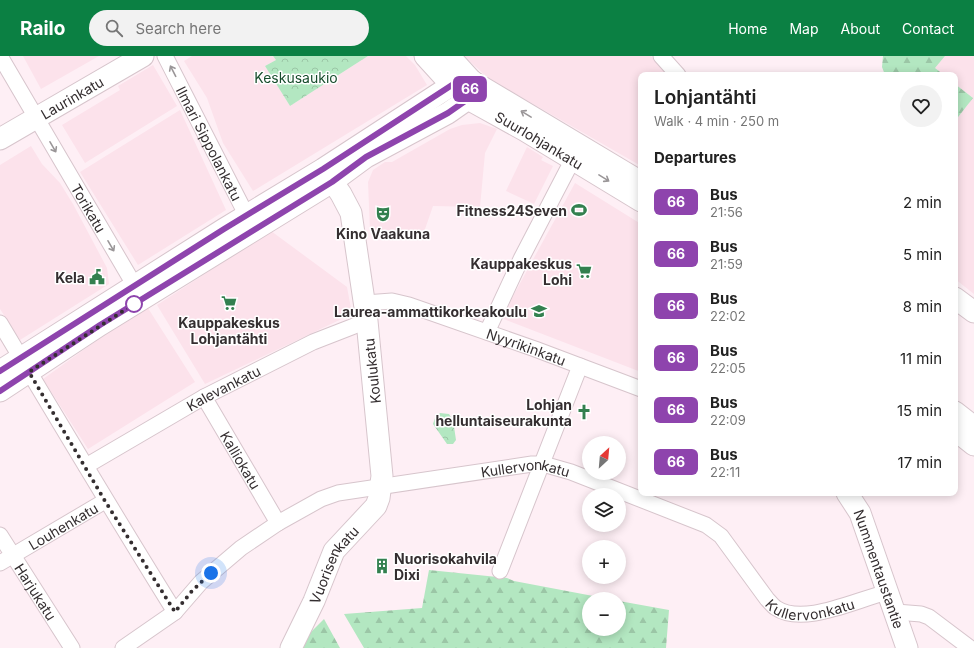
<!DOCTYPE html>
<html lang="en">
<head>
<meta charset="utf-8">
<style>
	:root { --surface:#fff; --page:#f2f2f2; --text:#222; --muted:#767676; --accent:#0b8043 }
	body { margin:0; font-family:Inter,sans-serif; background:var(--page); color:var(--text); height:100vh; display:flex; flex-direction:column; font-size:15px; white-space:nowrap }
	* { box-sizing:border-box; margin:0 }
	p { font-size:13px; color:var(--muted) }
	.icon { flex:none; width:22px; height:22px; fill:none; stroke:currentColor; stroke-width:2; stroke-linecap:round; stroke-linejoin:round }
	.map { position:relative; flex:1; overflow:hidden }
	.sheet { position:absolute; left:638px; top:16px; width:320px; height:424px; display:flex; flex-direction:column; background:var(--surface); border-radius:8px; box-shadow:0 2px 10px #0003 }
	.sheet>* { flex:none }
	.badge { padding:0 8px; border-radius:6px; font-size:14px; line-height:26px }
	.needle { width:26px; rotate:26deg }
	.controls { position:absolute; left:582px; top:380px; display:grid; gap:8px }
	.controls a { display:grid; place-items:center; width:44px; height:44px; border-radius:50%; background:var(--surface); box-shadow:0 2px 10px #0003; font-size:20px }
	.you { position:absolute; width:20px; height:20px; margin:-10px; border:3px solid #fff; border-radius:50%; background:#1a73e8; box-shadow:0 0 0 6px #1a73e833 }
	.map>.badge { position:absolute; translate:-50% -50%; box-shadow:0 0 0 2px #fff }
	h2 { padding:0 16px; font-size:15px; line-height:36px }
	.round { display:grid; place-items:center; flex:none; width:42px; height:42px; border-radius:21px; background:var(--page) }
	.summary { display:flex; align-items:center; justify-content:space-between; height:68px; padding:0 16px }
	h1 { font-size:19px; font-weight:600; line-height:30px }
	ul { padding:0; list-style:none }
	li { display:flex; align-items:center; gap:12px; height:52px; padding:0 16px }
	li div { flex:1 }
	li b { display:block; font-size:15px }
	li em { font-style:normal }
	li .badge { min-width:44px; font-weight:700; text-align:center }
	header { display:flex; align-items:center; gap:24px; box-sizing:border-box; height:56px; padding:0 20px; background:var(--accent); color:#fff }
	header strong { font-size:19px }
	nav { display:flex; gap:22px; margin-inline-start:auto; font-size:14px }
	.search { width:280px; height:36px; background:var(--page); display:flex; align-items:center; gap:10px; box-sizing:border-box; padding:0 14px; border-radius:22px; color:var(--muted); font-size:15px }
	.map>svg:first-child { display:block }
</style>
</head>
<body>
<header>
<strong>Railo</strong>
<div class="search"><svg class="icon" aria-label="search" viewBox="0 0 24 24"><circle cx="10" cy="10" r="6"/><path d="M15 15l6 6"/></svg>Search here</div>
<nav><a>Home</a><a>Map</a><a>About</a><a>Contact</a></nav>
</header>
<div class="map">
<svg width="974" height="592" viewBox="0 0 974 592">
	<defs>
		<pattern id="forest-firs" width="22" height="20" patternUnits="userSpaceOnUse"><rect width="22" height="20" fill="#b3e7c1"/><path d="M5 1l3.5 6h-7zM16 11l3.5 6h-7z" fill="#9bc6a6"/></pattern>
		<pattern id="park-crowns" width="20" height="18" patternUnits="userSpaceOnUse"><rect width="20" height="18" fill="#b3e7c1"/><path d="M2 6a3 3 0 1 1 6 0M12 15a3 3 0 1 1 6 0" fill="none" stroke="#9bc6a6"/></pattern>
	</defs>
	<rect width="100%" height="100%" fill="#feeff5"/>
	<path fill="#fce2eb" d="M23 0H99L41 33Z
		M192 0H273L276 4 265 10 290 50 368 0H406L415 9 427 29 253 135 223 87 207 42 184 5Z
		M464 0H651L668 19H641V110L488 22Z
		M945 0H974V238L955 223V65L973 42 955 28V19H944L935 12Z
		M153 9 177 50 85 107 62 69 120 34 118 30Z
		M180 54 226 154 138 209 80 116Z
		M480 67 497 73 485 97 480 151 433 150 424 176 397 174 370 175 368 126 373 114 385 106H392L450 73 462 69Z
		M31 90 42 108 60 127 73 148 107 212 109 228 20 284 0 253V109Z
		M527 91 543 101 541 104 553 110 534 148 506 135Z
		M575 127 641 168V316L501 262Z
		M271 175 347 231 352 258 205 328 157 249Z
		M146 249 195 326 88 393 43 323Z"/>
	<path fill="url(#forest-firs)" d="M883 0H945L935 12 944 19H885L882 11Z
		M955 28 973 42 955 65Z
		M429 514 507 522 514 525 609 543H589V573H619V545L669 554 666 592H364L344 558 422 552Z
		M324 563 340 592H299L303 584Z"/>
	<path fill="url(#park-crowns)" d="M273 0H368L290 50 265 10 276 4Z
		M440 357 449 358 453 364 456 384 453 388H447L433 368 435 362Z"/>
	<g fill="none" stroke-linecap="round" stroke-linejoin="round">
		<defs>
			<g id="street">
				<path id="s1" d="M0 0 139 237"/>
				<path id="s2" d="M165 0 251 168"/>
				<path d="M661 0 678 19"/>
				<path id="s3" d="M365 247 392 245 409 249 535 293 641 333"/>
				<path d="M0 267C58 364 115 460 175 556"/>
				<path d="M487 276 521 203 573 103"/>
				<path id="s4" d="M204 341 278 467"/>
				<path id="s5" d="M86 410 204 341 313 286 367 265"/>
				<path id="s6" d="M0 479 72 592"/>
				<path id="s7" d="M0 507 105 445"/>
				<path d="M500 515 580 310"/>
				<path d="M896 556 921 558 929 561 970 592"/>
				<path id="s8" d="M123 592 175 556 201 526 241 492 278 467 321 443 338 437 532 408H543L571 416 706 469 721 480 767 543C770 546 773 550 776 552 804 571 859 542 889 536"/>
			</g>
			<g id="secondary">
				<path id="s9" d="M425 0 445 22 468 43 524 74 641 145"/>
				<path d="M449 0 472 25 641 126"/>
				<path id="s10" d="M0 83 143 0"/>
				<path d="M955 242 974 256"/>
				<path d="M0 315 224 173 323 113 452 29 472 25"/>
				<path d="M0 335 100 269 332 126 366 101 448 57 468 43 472 25"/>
				<path d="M955 356 974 371"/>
				<path d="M955 374 974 389"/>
				<path id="s11" d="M847 437 860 457 907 592"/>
				<path id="s12" d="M291 592 314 545 334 495 376 450 379 442 382 420 367 265 351 157 341 138 325 115"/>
			</g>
		</defs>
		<use href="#street" stroke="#d7c5cc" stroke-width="17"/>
		<use href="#secondary" stroke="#d7c5cc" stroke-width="23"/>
		<use href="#street" stroke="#fff" stroke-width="15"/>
		<use href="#secondary" stroke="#fff" stroke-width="21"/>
	</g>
	<defs><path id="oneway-shaft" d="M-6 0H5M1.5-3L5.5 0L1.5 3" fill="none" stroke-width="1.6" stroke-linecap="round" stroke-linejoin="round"/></defs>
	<g stroke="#9a9698">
		<use href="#oneway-shaft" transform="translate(173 15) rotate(-117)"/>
		<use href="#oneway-shaft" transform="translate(526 58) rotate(-149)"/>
		<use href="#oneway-shaft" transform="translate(53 91) rotate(60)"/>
		<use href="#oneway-shaft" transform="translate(604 122) rotate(32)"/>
		<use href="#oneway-shaft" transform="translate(111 190) rotate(60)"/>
	</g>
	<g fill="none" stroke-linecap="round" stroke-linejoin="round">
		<defs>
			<path id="line" d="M0 315 224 173 323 113 452 29 472 25 468 43 448 57 366 101 332 126 100 269 0 335"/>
		</defs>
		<use href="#line" stroke="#fff" stroke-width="9"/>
		<use href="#line" stroke="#8e44ad" stroke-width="6"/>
		<path stroke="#342e30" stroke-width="4" stroke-dasharray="0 7.2" d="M134 248 29 316 105 445 175 556 192 535 211 517"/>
	</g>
	<defs>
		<symbol id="stadium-bare" viewBox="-9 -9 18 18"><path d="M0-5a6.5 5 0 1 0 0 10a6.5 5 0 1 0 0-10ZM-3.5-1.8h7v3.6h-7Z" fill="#33804f" stroke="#fff" stroke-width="2.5" paint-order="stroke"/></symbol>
		<symbol id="theatre-bare" viewBox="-9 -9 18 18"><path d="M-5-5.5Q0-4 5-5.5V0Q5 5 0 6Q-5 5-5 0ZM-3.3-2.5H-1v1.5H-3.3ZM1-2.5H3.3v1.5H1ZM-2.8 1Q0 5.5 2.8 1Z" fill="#33804f" stroke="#fff" stroke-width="2.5" paint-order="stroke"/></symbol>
		<symbol id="supermarket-bare" viewBox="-9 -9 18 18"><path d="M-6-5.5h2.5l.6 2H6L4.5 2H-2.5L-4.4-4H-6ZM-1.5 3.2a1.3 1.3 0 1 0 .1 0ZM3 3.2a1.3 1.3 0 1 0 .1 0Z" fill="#33804f" stroke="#fff" stroke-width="2.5" paint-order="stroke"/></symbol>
		<symbol id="civic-bare" viewBox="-9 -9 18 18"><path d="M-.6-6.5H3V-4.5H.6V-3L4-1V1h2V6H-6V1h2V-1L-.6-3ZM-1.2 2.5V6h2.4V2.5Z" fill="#33804f" stroke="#fff" stroke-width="2.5" paint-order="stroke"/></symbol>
		<symbol id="university-bare" viewBox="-9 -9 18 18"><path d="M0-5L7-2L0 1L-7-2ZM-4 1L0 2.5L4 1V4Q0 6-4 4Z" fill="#33804f" stroke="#fff" stroke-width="2.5" paint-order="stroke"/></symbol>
		<symbol id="church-bare" viewBox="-9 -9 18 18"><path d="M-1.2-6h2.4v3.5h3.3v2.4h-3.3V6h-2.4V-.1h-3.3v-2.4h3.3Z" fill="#33804f" stroke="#fff" stroke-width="2.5" paint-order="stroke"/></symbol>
		<symbol id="building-bare" viewBox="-9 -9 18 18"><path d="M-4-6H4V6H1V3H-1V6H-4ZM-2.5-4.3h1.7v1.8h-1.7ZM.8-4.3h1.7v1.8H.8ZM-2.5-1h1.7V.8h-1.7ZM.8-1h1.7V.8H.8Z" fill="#33804f" stroke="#fff" stroke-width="2.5" paint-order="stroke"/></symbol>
	</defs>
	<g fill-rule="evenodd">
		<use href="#stadium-bare" x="568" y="143" width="22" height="22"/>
		<use href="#theatre-bare" x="372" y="147" width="22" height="22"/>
		<use href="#supermarket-bare" x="573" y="204" width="22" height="22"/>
		<use href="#civic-bare" x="86" y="210" width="22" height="22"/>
		<use href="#supermarket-bare" x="218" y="236" width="22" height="22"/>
		<use href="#university-bare" x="528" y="244" width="22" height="22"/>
		<use href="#church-bare" x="573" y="345" width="22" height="22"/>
		<use href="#building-bare" x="371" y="499" width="22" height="22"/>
	</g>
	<circle fill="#fff" stroke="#8e44ad" stroke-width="2" cx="134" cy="248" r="8"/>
	<g text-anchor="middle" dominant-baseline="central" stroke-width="3" stroke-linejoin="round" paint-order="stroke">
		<g font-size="14" fill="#174d2c" stroke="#fff">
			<text x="296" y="21">Keskusaukio</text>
		</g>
		<g font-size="14" fill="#342e30" stroke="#fff">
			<text stroke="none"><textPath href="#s10" startOffset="83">Laurinkatu</textPath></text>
			<text stroke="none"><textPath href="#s9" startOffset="143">Suurlohjankatu</textPath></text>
			<text stroke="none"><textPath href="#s2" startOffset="98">Ilmari Sippolankatu</textPath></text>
			<text stroke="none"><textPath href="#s1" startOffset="176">Torikatu</textPath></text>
			<text stroke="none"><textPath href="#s3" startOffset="169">Nyyrikinkatu</textPath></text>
			<text transform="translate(372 315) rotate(-96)">Koulukatu</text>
			<text stroke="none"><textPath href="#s5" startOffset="158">Kalevankatu</textPath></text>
			<text stroke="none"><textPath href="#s4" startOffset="73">Kalliokatu</textPath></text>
			<text stroke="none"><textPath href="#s8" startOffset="457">Kullervonkatu</textPath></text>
			<text stroke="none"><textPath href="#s7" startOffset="73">Louhenkatu</textPath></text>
			<text stroke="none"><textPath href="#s12" startOffset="94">Vuorisenkatu</textPath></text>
			<text stroke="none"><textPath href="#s11" startOffset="83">Nummentaustantie</textPath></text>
			<text stroke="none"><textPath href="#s6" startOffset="67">Harjukatu</textPath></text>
			<text stroke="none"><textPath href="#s8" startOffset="793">Kullervonkatu</textPath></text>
		</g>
		<g font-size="14" font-weight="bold" fill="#342e30" stroke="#fff" text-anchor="end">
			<text x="567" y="154">Fitness24Seven</text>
			<text x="383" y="177" text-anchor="middle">Kino Vaakuna</text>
			<text x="572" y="207">Kauppakeskus<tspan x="572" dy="16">Lohi</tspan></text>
			<text x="85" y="221">Kela</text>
			<text x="527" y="255">Laurea-ammattikorkeakoulu</text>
			<text x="229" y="266" text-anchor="middle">Kauppakeskus<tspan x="229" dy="16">Lohjantähti</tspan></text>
			<text x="572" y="348">Lohjan<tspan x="572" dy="16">helluntaiseurakunta</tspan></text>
			<text x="394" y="502" text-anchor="start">Nuorisokahvila<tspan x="394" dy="16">Dixi</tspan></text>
		</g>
	</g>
</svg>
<div class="controls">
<a><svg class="needle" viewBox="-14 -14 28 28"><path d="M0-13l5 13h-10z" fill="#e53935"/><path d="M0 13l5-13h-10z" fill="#767676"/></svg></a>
<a><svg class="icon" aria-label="layers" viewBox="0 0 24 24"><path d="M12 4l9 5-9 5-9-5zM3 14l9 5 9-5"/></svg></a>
<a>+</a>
<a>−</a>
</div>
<div class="you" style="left:211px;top:517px"></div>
<b class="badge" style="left:470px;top:33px;background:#8e44ad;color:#fff">66</b>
<section class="sheet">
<div class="summary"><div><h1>Lohjantähti</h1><p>Walk · 4 min · 250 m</p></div><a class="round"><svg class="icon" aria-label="heart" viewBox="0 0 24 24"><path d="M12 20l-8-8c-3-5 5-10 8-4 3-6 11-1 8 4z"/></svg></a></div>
<h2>Departures</h2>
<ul>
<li><span class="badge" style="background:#8e44ad;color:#fff">66</span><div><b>Bus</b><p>21:56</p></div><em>2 min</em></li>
<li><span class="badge" style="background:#8e44ad;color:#fff">66</span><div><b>Bus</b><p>21:59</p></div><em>5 min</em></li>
<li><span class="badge" style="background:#8e44ad;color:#fff">66</span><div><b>Bus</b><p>22:02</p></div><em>8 min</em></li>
<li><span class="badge" style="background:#8e44ad;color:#fff">66</span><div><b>Bus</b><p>22:05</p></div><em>11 min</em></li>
<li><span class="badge" style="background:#8e44ad;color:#fff">66</span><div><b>Bus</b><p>22:09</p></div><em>15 min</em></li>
<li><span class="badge" style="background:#8e44ad;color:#fff">66</span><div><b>Bus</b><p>22:11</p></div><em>17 min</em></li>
</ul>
</section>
</div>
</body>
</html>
